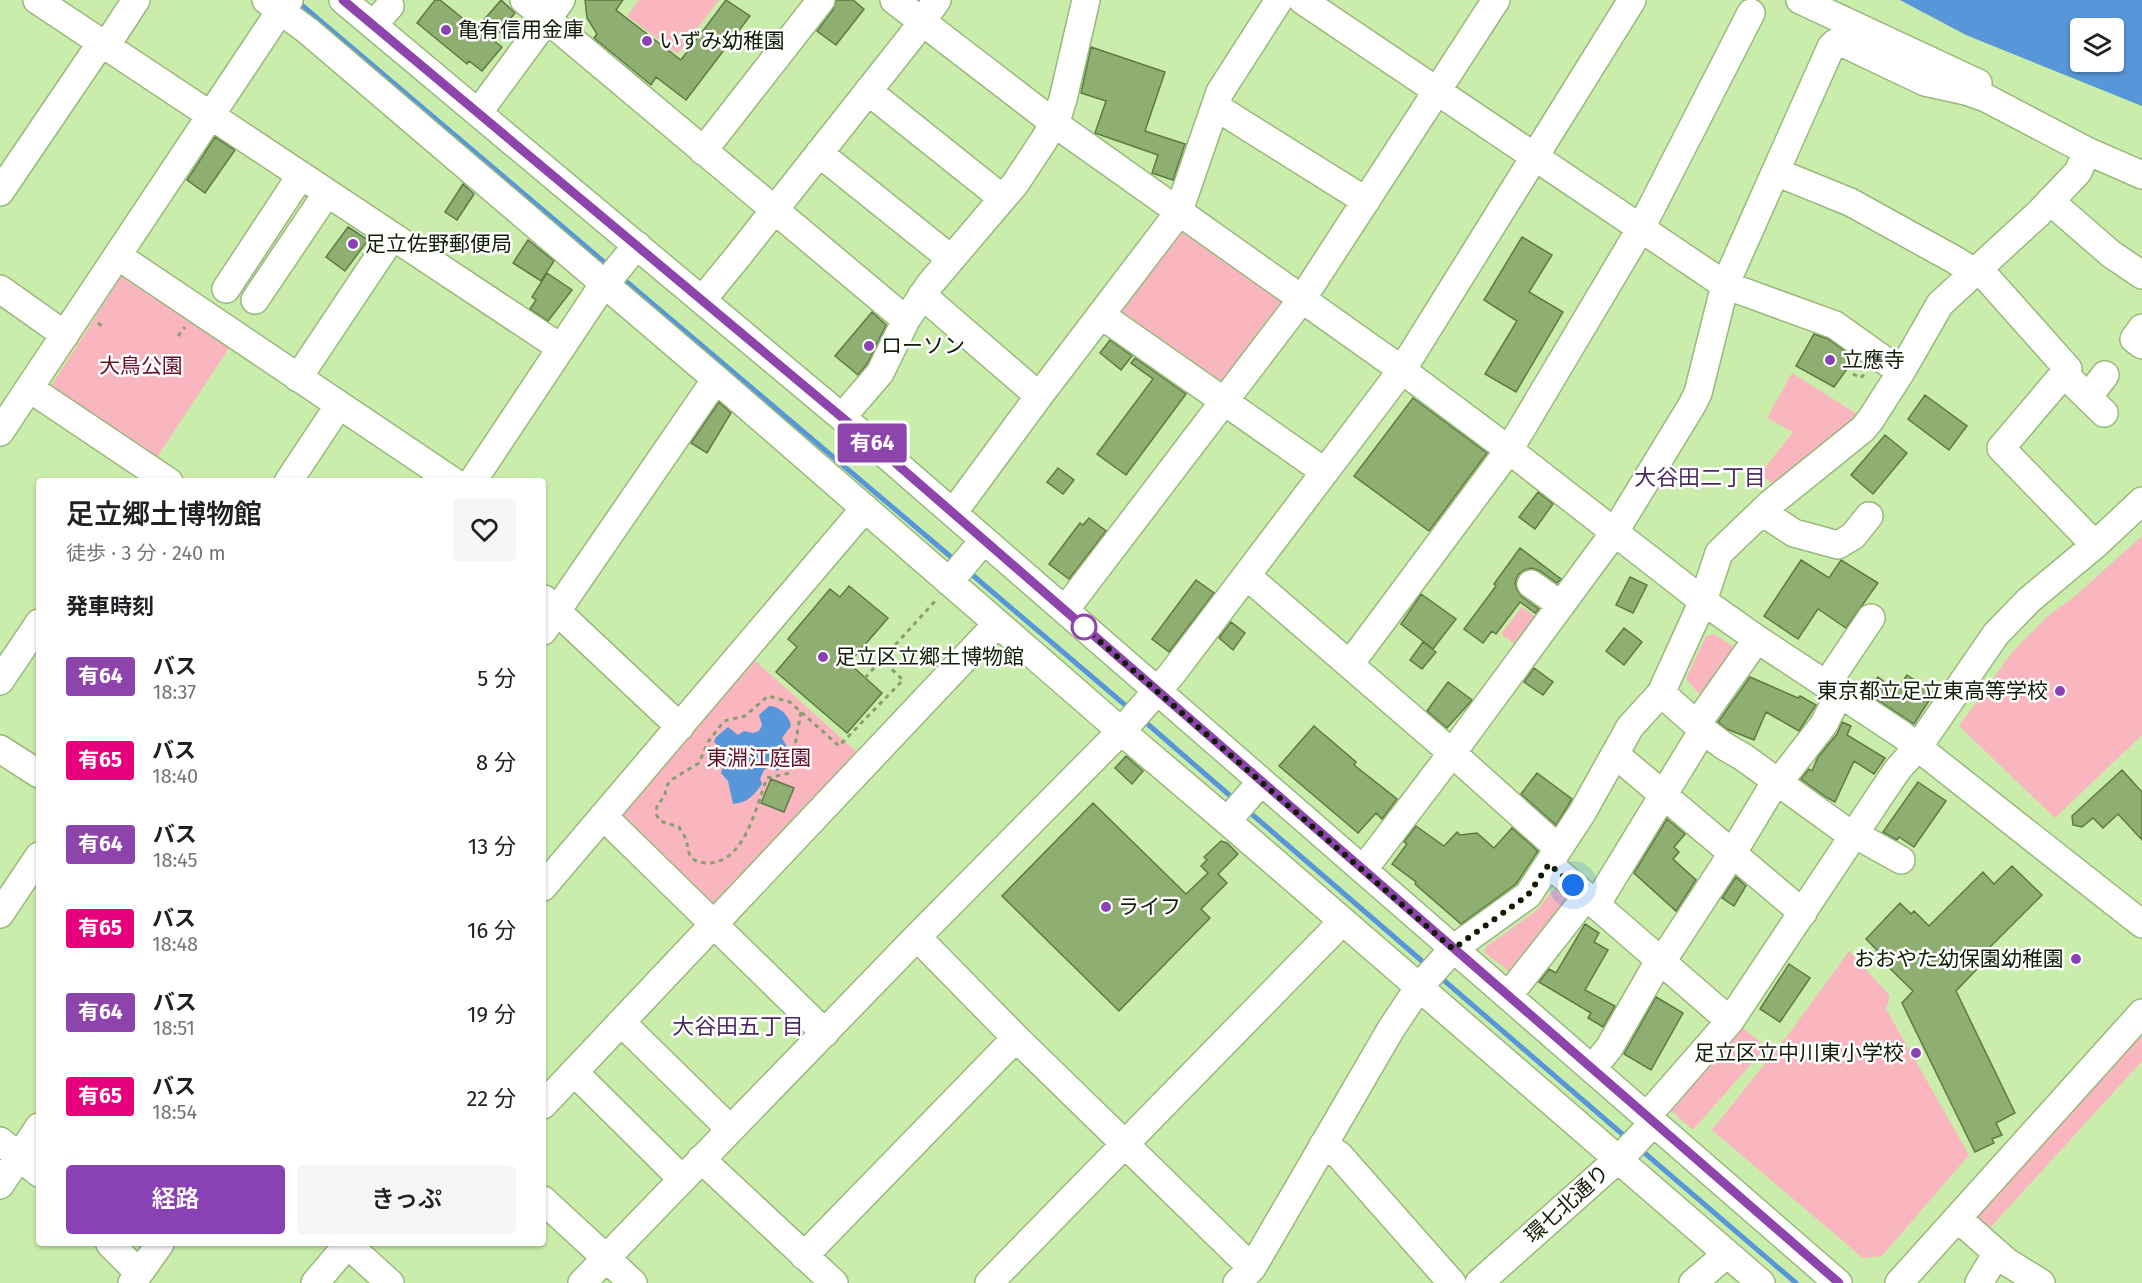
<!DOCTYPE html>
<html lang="ja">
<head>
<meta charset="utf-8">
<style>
	:root { --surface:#fff; --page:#f6f6f6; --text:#202124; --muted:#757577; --accent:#8a41b4 }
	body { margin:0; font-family:"Fira Sans","Noto Sans JP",sans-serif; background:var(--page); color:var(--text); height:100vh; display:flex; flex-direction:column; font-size:22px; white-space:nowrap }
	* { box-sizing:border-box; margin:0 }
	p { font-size:20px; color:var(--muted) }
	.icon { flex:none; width:33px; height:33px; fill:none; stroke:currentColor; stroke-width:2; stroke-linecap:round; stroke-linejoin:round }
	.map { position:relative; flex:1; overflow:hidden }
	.panel { position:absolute; left:36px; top:478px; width:510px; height:768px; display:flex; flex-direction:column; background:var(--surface); border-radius:6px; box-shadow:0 2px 4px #0004 }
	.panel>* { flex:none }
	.badge { padding:0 12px; border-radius:4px; font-size:21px; line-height:39px }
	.buttons { position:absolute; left:2070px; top:18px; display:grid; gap:12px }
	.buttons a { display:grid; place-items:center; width:54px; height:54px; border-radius:6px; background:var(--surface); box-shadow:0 2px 4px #0004; font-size:30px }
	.you { position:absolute; width:30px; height:30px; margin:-15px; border:4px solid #fff; border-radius:50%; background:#1a73e8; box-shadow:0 0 0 9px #1a73e833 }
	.map>.badge { position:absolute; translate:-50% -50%; box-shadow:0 0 0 3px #fff }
	h2 { padding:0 30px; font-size:22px; line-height:54px }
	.round { display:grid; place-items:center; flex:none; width:63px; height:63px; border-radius:6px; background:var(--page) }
	.head { display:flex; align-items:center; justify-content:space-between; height:102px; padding:0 30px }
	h1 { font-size:28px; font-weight:600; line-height:45px }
	.button { display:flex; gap:12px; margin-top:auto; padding:12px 30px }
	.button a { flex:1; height:69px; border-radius:6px; background:var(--accent); color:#fff; font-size:24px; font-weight:600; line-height:69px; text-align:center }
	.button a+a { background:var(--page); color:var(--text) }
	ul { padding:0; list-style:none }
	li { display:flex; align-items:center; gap:18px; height:84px; padding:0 30px }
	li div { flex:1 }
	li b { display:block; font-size:22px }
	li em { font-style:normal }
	li .badge { min-width:66px; font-weight:700; text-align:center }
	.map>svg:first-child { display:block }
</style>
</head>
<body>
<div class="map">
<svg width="2142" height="1283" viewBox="0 0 2142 1283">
	<rect width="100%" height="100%" fill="#caedac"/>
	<path fill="#f9b6be" d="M639 0H719L678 54 627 16Z
		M1181 226 1281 297 1283 304 1226 379 1215 381 1122 314 1121 306Z
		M123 274 231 345 156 459 51 386Z
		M1792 373 1857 414 1775 486 1760 474 1793 432 1767 418Z
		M2142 536V735L2055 818 1959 726 2013 651 2048 616 2075 596Z
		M1522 607 1540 620 1519 647 1501 634Z
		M1714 634 1740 651 1726 661 1709 683 1713 687 1703 698 1686 679 1706 636Z
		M753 659 858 753 714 904 621 815Z
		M1560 889 1572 899 1510 972 1485 953V948L1538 909 1552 891Z
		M1849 951 1890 996 1886 1009 1969 1155 1882 1256 1863 1258 1712 1130 1794 1027Z
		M1742 1027 1766 1047 1693 1130 1670 1110Z
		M2142 1035V1061L1989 1229 1977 1223V1215Z"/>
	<path fill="#5796d8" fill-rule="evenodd" d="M1900 0H2142V106L1966 35ZM2080 28H2114V62H2080Z
		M769 706C779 706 790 716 791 726L782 738 789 750 778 771 768 767 764 770 760 779 762 784C754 795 747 803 733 804L728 781 721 773C723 763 732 760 728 749L717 745 714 742 716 737 728 727 738 735 744 731 753 733 759 731 762 725 759 715Z"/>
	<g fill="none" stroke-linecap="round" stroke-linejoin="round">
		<path stroke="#5796d8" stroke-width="5" d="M297 1 610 267
			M621 277 957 562
			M969 572 1131 710
			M1143 720 1235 800
			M1247 810 1429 967
			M1440 977 1628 1139
			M1640 1149 1796 1283"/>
	</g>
	<path fill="#8faf72" stroke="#5d7b40" stroke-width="1.5" d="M435 0H440L476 29 501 0 515 13 493 40 502 47 482 71 469 61 467 64 417 23Z
		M585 0H623L616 10 681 60 726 0 750 16 686 100 656 77 651 85 594 38 597 34 587 18Z
		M836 0H853L864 9 836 45 817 31 833 10Z
		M1091 47 1165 72 1145 131 1185 144 1173 180 1152 173 1158 155 1095 133 1106 101 1081 93Z
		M215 137 235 150 205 193 187 180Z
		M463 184 474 194 457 220 445 212Z
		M348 227 368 240 345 271 326 257Z
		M1522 237 1552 255 1529 292 1563 312 1516 392 1485 374 1517 321 1484 300Z
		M528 240 554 261 541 281 513 263Z
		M547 273 572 290 548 321 530 309 536 300 532 297Z
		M872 312 886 325 867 364 858 375 835 356Z
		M1814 334 1828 339 1849 354 1847 358 1852 362 1834 387 1796 366Z
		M1110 340 1132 356 1121 370 1100 353Z
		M1135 358 1186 394 1126 475 1097 454 1153 379 1131 363Z
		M1925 395 1967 426 1949 450 1908 419Z
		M1413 398 1487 453 1429 531 1354 476Z
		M719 402 731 413 707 453 691 443Z
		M1885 435 1907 453 1873 494 1851 475Z
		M1058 468 1074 480 1063 494 1047 482Z
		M1538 492 1553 504 1535 529 1519 517Z
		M1089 518 1106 531 1069 579 1049 564 1080 523 1083 525Z
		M1520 548 1561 579 1557 583 1540 571 1532 568 1524 570 1518 575 1515 583 1517 590 1522 597 1539 609 1535 613 1520 602 1496 634 1492 631 1483 643 1464 629 1496 586 1494 584Z
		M1801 560 1829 578 1841 560 1878 583 1846 628 1818 609 1798 639 1764 616Z
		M1630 577 1647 585 1633 613 1616 605Z
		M1196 580 1214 593 1169 652 1152 639Z
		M849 586 888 618 849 663 882 693 847 733 776 672 797 647 788 639 830 589 840 597Z
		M1421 594 1456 619 1433 649 1401 624Z
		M1231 622 1245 633 1233 650 1219 638Z
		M1624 628 1642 642 1624 665 1606 651Z
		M1423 642 1436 652 1422 669 1410 660Z
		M1534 668 1553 682 1543 695 1524 682Z
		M1907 675 1934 693 1914 724 1866 692 1878 677 1896 691Z
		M1750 677 1798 698 1800 696 1816 705 1799 731 1766 712 1754 740 1727 729 1718 722Z
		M1448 682 1472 700 1447 728 1427 711Z
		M1842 722 1851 726 1847 735 1885 758 1874 774 1854 761 1835 802 1826 797 1801 779 1809 769 1812 771 1818 757 1837 734Z
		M1314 726 1356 762 1354 765 1397 799 1382 819 1376 813 1358 833 1279 766Z
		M1126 756 1143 771 1132 784 1115 768Z
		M2122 770 2142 792V840L2118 814 2103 828 2093 818 2082 827 2073 825 2072 816Z
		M1537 773 1572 799 1556 825 1521 794Z
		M771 779 794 788 784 812 761 803Z
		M1918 782 1946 801 1914 847 1899 837 1897 840 1883 832Z
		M1093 803 1186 894 1208 873 1201 866 1207 860 1204 857 1221 841 1227 843 1238 854 1218 874 1227 883 1201 909 1210 918 1119 1011 1002 896Z
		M1667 819 1685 834 1674 847 1679 852 1673 859 1696 880 1676 911 1634 873Z
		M1416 826 1444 846 1457 832 1460 835 1477 833 1494 848 1512 828 1538 851 1516 884 1461 924 1415 884 1416 882 1392 864 1407 844 1404 842Z
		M2012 866 2042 895 1973 964 1977 969 1956 991 2015 1113 1996 1123 2002 1135 1992 1139 1994 1143 1975 1152 1902 1003 1913 991 1874 953 1877 950 1866 939 1900 903 1911 914 1914 911 1929 926 1983 872 1994 884Z
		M1736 877 1746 886 1734 906 1722 898Z
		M1585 924 1599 933 1594 942 1608 950 1585 990 1615 1006 1603 1027 1588 1018 1591 1013 1539 982 1549 969 1556 973Z
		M1789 964 1810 978 1780 1022 1760 1009Z
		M1656 997 1683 1013 1651 1070 1624 1054Z"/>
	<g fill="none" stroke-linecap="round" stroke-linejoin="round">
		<defs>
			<path id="minor" d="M37 0 561 348
				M266 0 308 31 716 379 1121 731 1227 821 1761 1283
				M343 0 869 440 1838 1283
				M524 0 906 320
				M894 0 1054 123 1402 370 1509 450 1703 601 1757 639 1901 734 2142 924
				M1302 0 1725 285 1835 325 1901 372
				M1800 0 1978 83
				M373 25 390 6
				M106 46 136 0
				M868 91 1002 198
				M1216 107 1366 201
				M478 113 561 0
				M703 151 821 0
				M819 153 950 258
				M1776 172 1850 202 1955 260 1966 267 1973 274
				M0 192 101 43
				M2050 201 2111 254 2142 275
				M118 256 454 482
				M1979 269 2068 369 2001 448 2095 545
				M0 289 65 335
				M226 289 301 175
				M922 295 1039 396
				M255 300 327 193
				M702 300 735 260 911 37 937 0
				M1101 315 1325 472
				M2142 328 2134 339 2142 345
				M2064 374 2104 413
				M298 378 392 237
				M29 388 169 482
				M2088 397 2105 375
				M842 417 880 373 906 320 930 284 1015 184 1044 140 1058 115 1063 99 1086 0
				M0 432 280 11 289 0
				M288 482 339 405
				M472 482 597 294 637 245
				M1762 512 1794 533 1838 545 1853 536 1869 516
				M953 513 1039 396 1173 220 1182 202 1220 92 1279 0
				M1247 576 1452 753 1558 848
				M949 582 984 540
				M1531 584 1561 605
				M544 599 680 727
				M1065 610 1302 299 1496 0
				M543 631 716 379
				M1350 664 1509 450 1641 228 1751 13
				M0 681 39 623
				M1826 685 1871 618
				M1661 693 1703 730 1724 746 1743 757 1854 837
				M1697 724 1757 639
				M0 749 39 774
				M1616 755 1803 913
				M1778 783 1824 724 1839 694
				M603 816 825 1033
				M1227 821 1261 782
				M1856 835 1901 860
				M1549 864 1730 1021
				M1363 870 1452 753 1614 533 1692 405 1698 393 1725 285 1831 47 1835 43H1843L1925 82 1966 91 1986 98 2087 151 2142 175
				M543 887 865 508
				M1596 905 1703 730
				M0 914 39 856
				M917 937 1016 1038 1252 1268
				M1508 996 1586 897
				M621 1022 730 1129
				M1592 1069 1609 1048 1655 968 1668 952 1732 854 1776 781
				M574 1072 682 1179
				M543 1105 997 624
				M1647 1116 1730 1021 1881 794 1898 769 1918 747 1996 634 2029 600 2095 545 2142 501
				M0 1141 39 1173
				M1323 1145 1339 1155 1452 1283
				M701 1159 834 1283
				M0 1185 39 1127
				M543 1200 633 1283
				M1964 1224 2007 1262 2041 1283
				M110 1244 139 1273
				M347 1244 390 1283
				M804 1256 1016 1038
				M132 1283 160 1244
				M315 1283 348 1244
				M582 1283 917 937 1127 725 1171 675 1402 370 1632 0
				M989 1283 1342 922
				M1237 1283 1252 1268 1391 1029 1419 987 1453 949 1528 895 1582 813 1630 727 1661 693 1703 601 1719 553 1770 504 1863 429 1871 419 1901 372 1940 304 2039 213 2078 172 2087 151
				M1479 1283 1625 1153 1654 1122
				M1693 1283 1727 1254
				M1899 1283 2142 1013
				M1979 1283 1997 1253"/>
		</defs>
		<use href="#minor" stroke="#98b97b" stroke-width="30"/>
		<path stroke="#86a06f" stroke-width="3" stroke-dasharray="4.5 4.5" stroke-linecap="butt" d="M98 323 105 329
			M178 336 185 327
			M1853 374 1861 378 1864 374
			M865 678 937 599
			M801 712 790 773 767 778C756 806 745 864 707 863 701 863 694 861 691 857 687 851 688 845 686 839 684 835 681 831 679 827L660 821 656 814 657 805 665 796 666 787 671 780 699 763 708 742 724 721 745 716 768 696 790 702 839 746 903 680 882 660"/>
		<use href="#minor" stroke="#fff" stroke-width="27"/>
	</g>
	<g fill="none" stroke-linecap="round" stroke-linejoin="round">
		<defs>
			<path id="line" d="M343 0 869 440 1839 1283"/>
		</defs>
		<use href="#line" stroke="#fff" stroke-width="14"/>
		<use href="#line" stroke="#8e44ad" stroke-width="9"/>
		<path stroke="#111d05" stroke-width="6" stroke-dasharray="0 10.8" d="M1084 627 1080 624 1453 949 1528 895 1549 864 1573 885"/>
	</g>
	<g fill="#8a41b4" stroke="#fff" stroke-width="2">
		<circle cx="446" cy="30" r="6"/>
		<circle cx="647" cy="41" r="6"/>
		<circle cx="353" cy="244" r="6"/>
		<circle cx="869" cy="346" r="6"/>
		<circle cx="1830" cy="360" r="6"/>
		<circle cx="823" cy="657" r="6"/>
		<circle cx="2060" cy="691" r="6"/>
		<circle cx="1106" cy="907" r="6"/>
		<circle cx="2076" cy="959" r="6"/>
		<circle cx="1916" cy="1053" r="6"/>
	</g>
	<circle fill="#fff" stroke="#8e44ad" stroke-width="3" cx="1084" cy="627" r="12"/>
	<g text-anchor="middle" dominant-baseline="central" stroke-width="5" stroke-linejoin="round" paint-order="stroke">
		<g font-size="21" fill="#111d05" stroke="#fff" text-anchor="start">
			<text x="458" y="30">亀有信用金庫</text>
			<text x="659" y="41">いずみ幼稚園</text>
			<text x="365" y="244">足立佐野郵便局</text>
			<text x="881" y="346">ローソン</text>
			<text x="1842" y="360">立應寺</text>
			<text x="835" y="657">足立区立郷土博物館</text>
			<text x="2048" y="691" text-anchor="end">東京都立足立東高等学校</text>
			<text x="1118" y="907">ライフ</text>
			<text x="2064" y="959" text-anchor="end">おおやた幼保園幼稚園</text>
			<text x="1904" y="1053" text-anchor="end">足立区立中川東小学校</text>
		</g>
		<g font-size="21" fill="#661028" stroke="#fff">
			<text x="141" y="366">大鳥公園</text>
			<text x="759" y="758">東淵江庭園</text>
		</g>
		<g font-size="21" fill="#111d05" stroke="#fff">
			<text transform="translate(1567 1204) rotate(-42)">環七北通り</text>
		</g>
		<g font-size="22" fill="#4c2961" stroke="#fff">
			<text x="1700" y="477">大谷田二丁目</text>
			<text x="738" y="1026">大谷田五丁目</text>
		</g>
	</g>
</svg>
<div class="buttons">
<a><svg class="icon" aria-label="layers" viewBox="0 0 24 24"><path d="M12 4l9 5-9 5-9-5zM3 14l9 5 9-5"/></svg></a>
</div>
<div class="you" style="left:1573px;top:885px"></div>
<b class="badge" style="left:872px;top:443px;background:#8e44ad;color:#fff">有64</b>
<section class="panel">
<div class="head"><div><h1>足立郷土博物館</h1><p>徒歩 · 3 分 · 240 m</p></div><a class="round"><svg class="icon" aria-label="heart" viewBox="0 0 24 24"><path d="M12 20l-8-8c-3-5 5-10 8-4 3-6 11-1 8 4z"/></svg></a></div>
<h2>発車時刻</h2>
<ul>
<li><span class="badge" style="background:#8e44ad;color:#fff">有64</span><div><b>バス</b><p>18:37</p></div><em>5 分</em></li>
<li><span class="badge" style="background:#e6007e;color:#fff">有65</span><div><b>バス</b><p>18:40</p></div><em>8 分</em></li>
<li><span class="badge" style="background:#8e44ad;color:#fff">有64</span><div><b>バス</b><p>18:45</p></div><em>13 分</em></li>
<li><span class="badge" style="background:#e6007e;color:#fff">有65</span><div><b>バス</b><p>18:48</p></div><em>16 分</em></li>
<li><span class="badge" style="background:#8e44ad;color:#fff">有64</span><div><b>バス</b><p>18:51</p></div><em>19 分</em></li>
<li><span class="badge" style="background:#e6007e;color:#fff">有65</span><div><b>バス</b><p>18:54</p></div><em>22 分</em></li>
</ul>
<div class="button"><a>経路</a><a>きっぷ</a></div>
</section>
</div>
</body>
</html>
